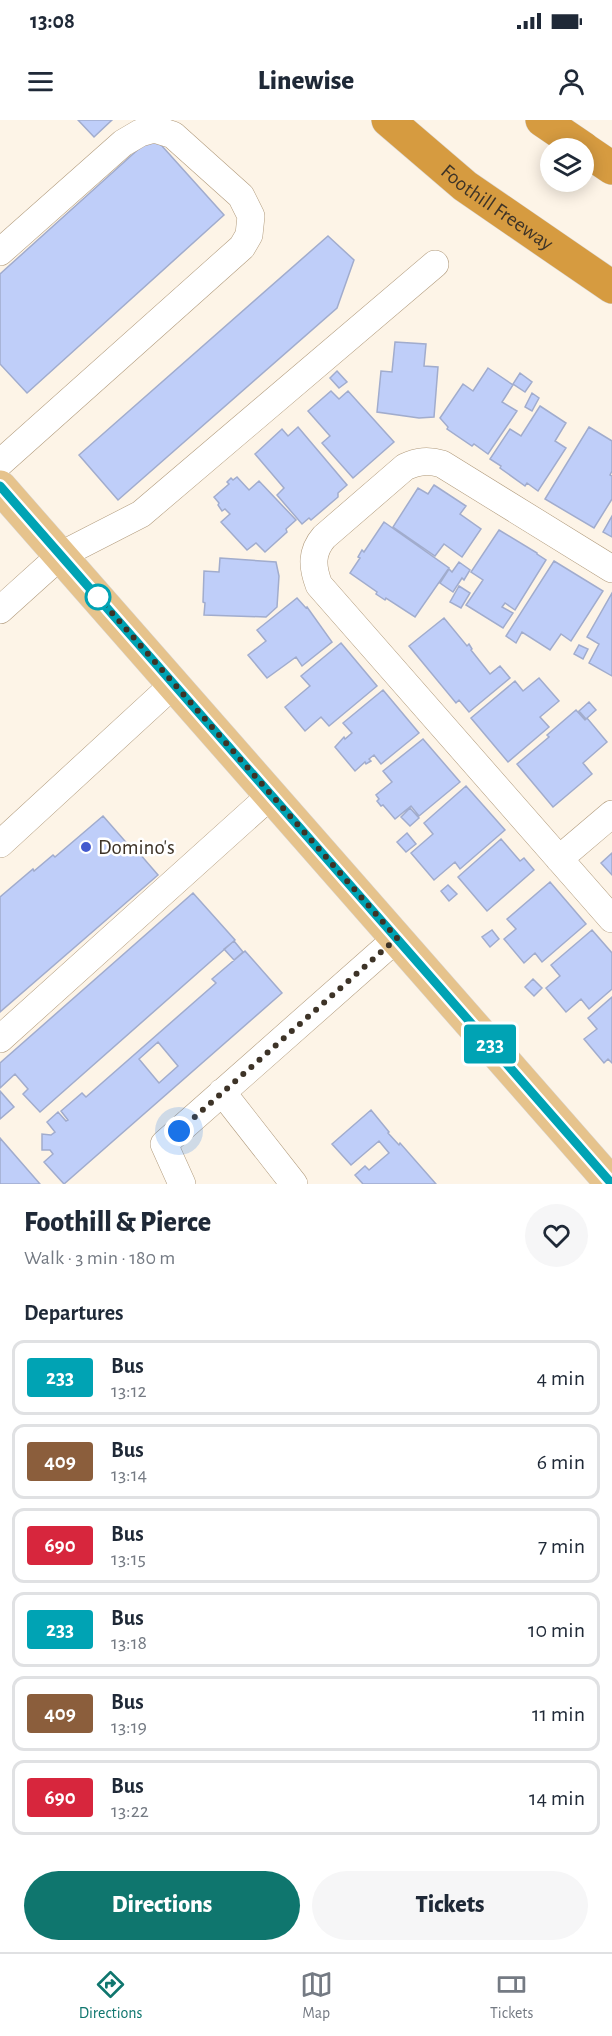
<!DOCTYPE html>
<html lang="en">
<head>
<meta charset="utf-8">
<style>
	:root { --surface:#fff; --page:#f6f6f7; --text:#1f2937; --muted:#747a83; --line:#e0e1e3; --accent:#0f766e }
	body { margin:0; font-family:"Alegreya Sans",sans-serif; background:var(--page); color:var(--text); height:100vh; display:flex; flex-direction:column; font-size:22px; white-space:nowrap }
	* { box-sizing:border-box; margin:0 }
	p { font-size:20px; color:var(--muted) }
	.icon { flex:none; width:33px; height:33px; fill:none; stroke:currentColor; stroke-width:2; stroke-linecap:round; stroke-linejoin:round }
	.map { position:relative; height:1064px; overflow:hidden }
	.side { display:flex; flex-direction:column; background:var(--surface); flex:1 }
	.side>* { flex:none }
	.badge { padding:0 12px; border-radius:4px; font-size:21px; line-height:39px }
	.tools { position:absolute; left:540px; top:18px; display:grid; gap:12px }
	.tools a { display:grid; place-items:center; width:54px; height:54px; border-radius:50%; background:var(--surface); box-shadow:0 3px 15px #0003; font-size:30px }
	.you { position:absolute; width:30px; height:30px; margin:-15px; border:4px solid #fff; border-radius:50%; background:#1a73e8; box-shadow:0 0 0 9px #1a73e833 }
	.map>.badge { position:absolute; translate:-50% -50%; box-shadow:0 0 0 3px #fff }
	h2 { padding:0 24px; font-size:22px; line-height:54px }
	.round { display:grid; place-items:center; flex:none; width:63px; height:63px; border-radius:32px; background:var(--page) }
	.summary { display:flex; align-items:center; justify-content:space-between; height:102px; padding:0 24px }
	h1 { font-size:28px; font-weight:800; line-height:45px }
	.button { display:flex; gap:12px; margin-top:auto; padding:12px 24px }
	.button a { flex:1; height:69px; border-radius:36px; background:var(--accent); color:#fff; font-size:24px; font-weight:800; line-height:69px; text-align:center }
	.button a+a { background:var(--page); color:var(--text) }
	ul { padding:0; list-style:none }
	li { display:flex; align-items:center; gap:18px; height:75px; margin:0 12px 9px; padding:0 12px; border:3px solid var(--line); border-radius:12px }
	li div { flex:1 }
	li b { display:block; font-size:22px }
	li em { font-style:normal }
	li .badge { min-width:66px; font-weight:700; text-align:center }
	.status { display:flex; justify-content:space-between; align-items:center; height:42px; padding:0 30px; background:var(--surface); direction:ltr }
	.status svg { height:16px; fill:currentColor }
	header { display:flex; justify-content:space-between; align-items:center; height:78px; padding:0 24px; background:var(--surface); font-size:27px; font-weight:800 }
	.dock { display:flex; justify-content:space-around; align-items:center; height:84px; border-top:2px solid var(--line); background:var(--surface); font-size:16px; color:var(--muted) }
	.dock a { display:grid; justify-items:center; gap:3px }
	.dock .on { color:var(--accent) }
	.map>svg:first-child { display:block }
</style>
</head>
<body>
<div class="status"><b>13:08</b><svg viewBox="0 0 49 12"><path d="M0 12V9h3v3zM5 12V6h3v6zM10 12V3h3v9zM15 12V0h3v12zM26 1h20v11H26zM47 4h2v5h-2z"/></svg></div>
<header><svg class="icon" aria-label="menu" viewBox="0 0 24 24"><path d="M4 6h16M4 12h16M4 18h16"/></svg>Linewise<svg class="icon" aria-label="person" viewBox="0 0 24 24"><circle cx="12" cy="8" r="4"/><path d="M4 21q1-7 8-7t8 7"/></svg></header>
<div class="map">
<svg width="612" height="1064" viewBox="0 0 612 1064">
	<rect width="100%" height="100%" fill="#fdf4e7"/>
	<path fill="#bfcef9" stroke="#a1accd" stroke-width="1.5" fill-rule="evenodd" d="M78 0H112L94 17Z
		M153 16 224 95 27 273 0 244V154Z
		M328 116 354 140 337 188 118 380 79 335Z
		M395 222 426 224 424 246 438 247 434 297 419 298 377 292 381 251 392 252Z
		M488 248 513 265 502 282 517 291 488 334 474 324 472 326 447 309 448 307 440 298 463 264 473 271Z
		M337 251 347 262 339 268 330 258Z
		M520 253 532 262 525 272 513 264Z
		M331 271 339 279 348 271 394 322 353 358 322 323 330 316 308 291Z
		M532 273 539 278 532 291 525 287Z
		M540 286 566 303 555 321 566 328 538 371 527 363 525 366 500 348 501 346 490 339 510 309 521 316Z
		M298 307 347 365 338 373V377L311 400 309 398 302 404 277 375 284 368 255 334 282 309 288 316Z
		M589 307 612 321V351L610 355 612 356V379L594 408 545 379Z
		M237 357 249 370 259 361 296 400 286 409 287 412 265 432 256 423 247 430 221 402 230 394 225 389 222 391 218 385 219 383 214 377 229 364 227 362 231 358 233 360Z
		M434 365 466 386 460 394 481 409 462 437 444 424 435 436 393 407 418 368 428 374Z
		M612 396V417L603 412Z
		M384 402 449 448 415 497 386 478 385 480 376 474 377 472 350 453 360 438 358 437 362 430 364 432Z
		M499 410 537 433V434L546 440 515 490 505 483 502 487 513 493 503 508 466 485 483 460 471 452Z
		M220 438 276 442 279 456 277 487 266 497 204 495 205 483 203 482 204 451 219 452Z
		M554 441 603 471 571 521 561 514 550 530 522 512 516 523 506 516Z
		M459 442 470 450 464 460 462 458 453 472 440 463 449 449 452 452Z
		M459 466 470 473 461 488 450 482Z
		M612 473V556L589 543 599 524 587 517Z
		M297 478 306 488 307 487 332 522 302 546 296 537 267 558 248 535 266 521 257 510Z
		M444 498 467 526 469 524 472 529 471 530 490 554 500 546 510 558 469 592 459 580 456 583 409 526Z
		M341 523 377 566 329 606 321 597 305 611 285 587 310 566 301 556Z
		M579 525 588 529 583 539 574 534Z
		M539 558 559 581 540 597 549 607 508 642 471 598 515 561 523 571Z
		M383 570 419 613 381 644 374 635 369 639 371 641 366 644 365 642 355 651 335 627 344 617 345 619 352 613 343 603Z
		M589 582 596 590 586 599 579 591Z
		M576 590 585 600 587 598 607 622 583 643 592 654 553 687 517 644 549 617 547 615Z
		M423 619 460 662 419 696 411 686 395 699 383 685 381 686 377 681 379 679 376 675 392 662 383 651Z
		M466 666 505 710 460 749 455 742 434 760 411 733 433 714 424 703Z
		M410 688 419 698 410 706 401 697Z
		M103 696 131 728 133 726 158 755 0 892V777L33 749 34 751 53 735 55 737Z
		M407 713 416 724 406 732 397 722Z
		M501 719 520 741 524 738 534 750 487 791 458 757Z
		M612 733V755L601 743Z
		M550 762 586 804 542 842 535 833 524 843 504 819 516 809 507 799Z
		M448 765 457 774 449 781 441 771Z
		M193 773 235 820 40 992 23 974 28 969 15 954 0 968V943Z
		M492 810 499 819 490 827 482 817Z
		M592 810 612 833V869L589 889 581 879 566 892 546 868 560 856 551 845Z
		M234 821 243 832 234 840 224 829Z
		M245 831 282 873 64 1064 44 1042 53 1034 50 1030H42V1014L51 1015 55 1012 47 1002 58 992 66 1001 68 1000 61 991 82 973 86 977 216 863 212 859ZM158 922 178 946 159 963 139 939Z
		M533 859 542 868 534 876 525 867Z
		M612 877V943L608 939 604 943 584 919 597 909 588 898Z
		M0 971 14 987 0 999Z
		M371 990 389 1012 388 1013 399 1025 400 1023 436 1064H363L355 1055 365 1046 369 1050 389 1033 379 1021 351 1045 332 1024Z
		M0 1018 40 1064H0Z"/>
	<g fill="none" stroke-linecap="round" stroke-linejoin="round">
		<defs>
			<path id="minor" d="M0 132 123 23 140 13 154 9 173 15 241 76 251 96 249 115 242 127 0 343
				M612 449 442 344C428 340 418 341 405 347L324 417C311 432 312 447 319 465L612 799
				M0 490 61 435 141 394 435 144
				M0 724 174 564
				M559 739 612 694
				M0 919 271 675
				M222 972 294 1064
				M182 1064 164 1024 397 818"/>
			<path id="major" d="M0 367 612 1064"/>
			<g id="highway">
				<path id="s1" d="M388 0 465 66 612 167"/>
				<path d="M542 0 583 28"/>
				<path d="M584 29 612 48"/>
			</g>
		</defs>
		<use href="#minor" stroke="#b19b7d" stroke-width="28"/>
		<use href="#major" stroke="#d8d6d4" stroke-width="34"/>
		<use href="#highway" stroke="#d8d6d4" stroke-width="34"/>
		<use href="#minor" stroke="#fff" stroke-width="27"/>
		<use href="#major" stroke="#e6c38c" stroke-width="33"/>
		<use href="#highway" stroke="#d69b40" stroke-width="33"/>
	</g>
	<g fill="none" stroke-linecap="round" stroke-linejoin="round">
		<defs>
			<path id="line" d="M0 366 612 1064"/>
		</defs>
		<use href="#line" stroke="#fff" stroke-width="14"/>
		<use href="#line" stroke="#00a3b4" stroke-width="9"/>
		<path stroke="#3d3327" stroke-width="6" stroke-dasharray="0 10.8" d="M98 477 397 818 179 1011"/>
	</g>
	<circle fill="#fff" stroke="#00a3b4" stroke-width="3" cx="98" cy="477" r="12"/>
	<circle fill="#435ace" stroke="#fff" stroke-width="2" cx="86" cy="727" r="6"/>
	<g text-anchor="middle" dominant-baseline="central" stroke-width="5" stroke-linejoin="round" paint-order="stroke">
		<g font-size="21" fill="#3d3327" stroke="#fff">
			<text stroke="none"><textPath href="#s1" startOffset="140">Foothill Freeway</textPath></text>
		</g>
		<g font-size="21" fill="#3d3327" stroke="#fff" text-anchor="start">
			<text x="98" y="727">Domino's</text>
		</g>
	</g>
</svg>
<div class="tools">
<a><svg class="icon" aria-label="layers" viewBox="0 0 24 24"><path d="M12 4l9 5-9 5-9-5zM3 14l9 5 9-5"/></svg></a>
</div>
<div class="you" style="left:179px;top:1011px"></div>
<b class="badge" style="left:490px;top:924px;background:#00a3b4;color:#fff">233</b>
</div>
<section class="side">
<div class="summary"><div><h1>Foothill &amp; Pierce</h1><p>Walk · 3 min · 180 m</p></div><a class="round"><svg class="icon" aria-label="heart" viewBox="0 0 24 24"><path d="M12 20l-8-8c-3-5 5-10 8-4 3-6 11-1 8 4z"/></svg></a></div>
<h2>Departures</h2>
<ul>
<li><span class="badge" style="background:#00a3b4;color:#fff">233</span><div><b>Bus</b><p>13:12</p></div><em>4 min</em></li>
<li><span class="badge" style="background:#8b5e3c;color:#fff">409</span><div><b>Bus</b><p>13:14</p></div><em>6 min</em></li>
<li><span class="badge" style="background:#d7263d;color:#fff">690</span><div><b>Bus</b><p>13:15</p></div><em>7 min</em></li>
<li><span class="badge" style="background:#00a3b4;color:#fff">233</span><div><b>Bus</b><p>13:18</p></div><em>10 min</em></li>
<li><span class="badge" style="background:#8b5e3c;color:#fff">409</span><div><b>Bus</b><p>13:19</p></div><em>11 min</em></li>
<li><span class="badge" style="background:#d7263d;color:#fff">690</span><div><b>Bus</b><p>13:22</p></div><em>14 min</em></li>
</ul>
<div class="button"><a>Directions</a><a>Tickets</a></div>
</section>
<nav class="dock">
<a class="on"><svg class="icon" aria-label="directions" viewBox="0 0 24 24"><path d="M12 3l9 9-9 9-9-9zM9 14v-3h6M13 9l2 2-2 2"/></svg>Directions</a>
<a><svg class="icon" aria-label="map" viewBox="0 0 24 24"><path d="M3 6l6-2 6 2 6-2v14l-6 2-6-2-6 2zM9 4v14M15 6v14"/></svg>Map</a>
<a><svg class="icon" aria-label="tickets" viewBox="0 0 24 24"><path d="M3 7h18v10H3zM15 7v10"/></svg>Tickets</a>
</nav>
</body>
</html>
